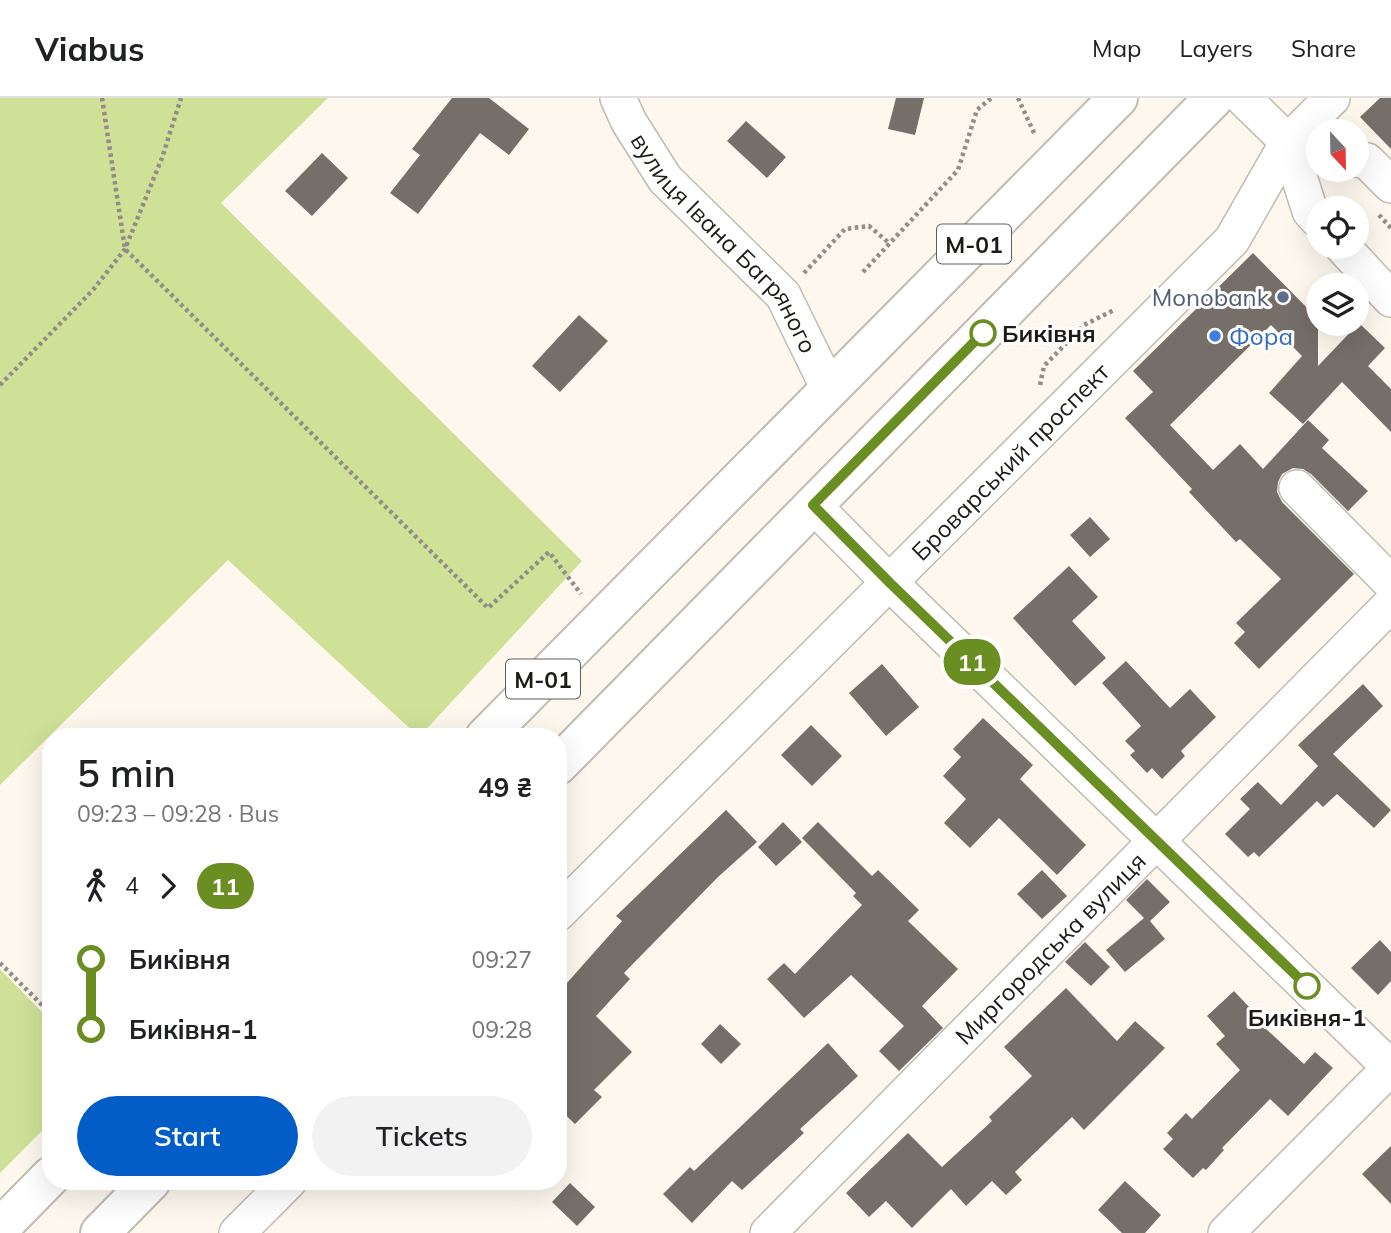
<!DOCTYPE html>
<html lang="en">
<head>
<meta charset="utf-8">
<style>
	:root { --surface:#fff; --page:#f2f2f2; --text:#202124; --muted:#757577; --line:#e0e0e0; --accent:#035dc6 }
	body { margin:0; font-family:Mulish,sans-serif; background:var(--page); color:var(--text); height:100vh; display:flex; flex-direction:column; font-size:26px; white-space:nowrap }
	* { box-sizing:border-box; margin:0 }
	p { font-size:23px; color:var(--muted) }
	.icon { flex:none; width:38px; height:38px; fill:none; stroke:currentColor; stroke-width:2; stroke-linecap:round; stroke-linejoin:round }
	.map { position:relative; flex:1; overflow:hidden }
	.details { position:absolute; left:42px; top:630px; width:525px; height:462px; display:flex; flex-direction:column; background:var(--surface); border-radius:28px; box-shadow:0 7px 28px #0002 }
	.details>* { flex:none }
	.badge { padding:0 14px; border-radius:23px; font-size:24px; line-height:46px }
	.needle { width:46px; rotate:158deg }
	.buttons { position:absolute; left:1306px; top:21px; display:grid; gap:14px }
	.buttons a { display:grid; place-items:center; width:63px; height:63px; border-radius:50%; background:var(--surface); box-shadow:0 7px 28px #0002; font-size:35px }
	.map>.badge { position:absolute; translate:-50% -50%; box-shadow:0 0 0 4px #fff }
	.legs { display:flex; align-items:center; gap:10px; height:77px; padding:0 35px; font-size:23px }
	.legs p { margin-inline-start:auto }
	.headline { display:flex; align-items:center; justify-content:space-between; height:119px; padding:0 35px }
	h1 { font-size:38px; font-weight:600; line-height:52px }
	.action { display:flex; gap:14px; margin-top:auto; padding:14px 35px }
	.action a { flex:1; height:80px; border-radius:42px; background:var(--accent); color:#fff; font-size:28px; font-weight:600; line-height:80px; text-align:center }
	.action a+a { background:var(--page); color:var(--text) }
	ul { padding:0 35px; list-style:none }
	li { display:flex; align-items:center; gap:24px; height:70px; font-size:26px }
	li i { display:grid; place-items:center; width:10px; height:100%; margin:0 9px; background:currentColor }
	li i::after { content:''; width:18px; height:18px; margin:-9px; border:5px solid; border-radius:50%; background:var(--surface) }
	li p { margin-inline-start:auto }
	li:first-child i { background:linear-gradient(#0000 50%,currentColor 0) }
	li:last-child i { background:linear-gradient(currentColor 50%,#0000 0) }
	header { display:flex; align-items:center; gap:42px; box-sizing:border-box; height:98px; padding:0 35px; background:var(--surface); border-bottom:2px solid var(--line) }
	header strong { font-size:33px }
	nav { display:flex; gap:38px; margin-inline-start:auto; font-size:24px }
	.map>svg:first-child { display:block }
</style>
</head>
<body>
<header>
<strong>Viabus</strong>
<nav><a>Map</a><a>Layers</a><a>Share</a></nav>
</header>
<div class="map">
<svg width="1391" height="1135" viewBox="0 0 1391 1135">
	<rect width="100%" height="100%" fill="#fef7ee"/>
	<path fill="#cee197" d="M0 0H328L221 105 582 463 419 639 228 462 0 687Z
		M0 871 42 914 51 937V1024L0 1075Z"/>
	<path fill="#766e68" d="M452 0H489L529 31 509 57 480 35 418 116 390 95 420 57 412 51Z
		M896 0H924L915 37 888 31Z
		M1380 0H1391V51L1360 19Z
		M746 23 786 59 767 80 727 43Z
		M322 55 348 80 312 118 285 93Z
		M1253 155 1318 221V268L1359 225 1385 250 1368 268 1391 291V334L1342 284 1303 326 1269 295 1302 258 1271 227 1170 327 1213 372 1240 346 1263 371 1308 322 1329 342 1322 350 1368 393 1348 413 1311 376 1303 371 1293 370 1282 376 1278 384 1277 394 1282 404 1354 476 1259 571 1234 545 1245 534 1236 525 1281 481 1240 441 1236 444 1189 394 1192 391 1125 320 1153 294 1133 273Z
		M579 217 608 243 560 294 532 268Z
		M1090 419 1110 441 1090 459 1070 437Z
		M1069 468 1098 499 1072 523 1106 560 1075 588 1013 520Z
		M1126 563 1170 610 1190 591 1216 619 1181 653 1185 658 1162 681 1152 670 1147 675 1130 657 1135 653 1125 643 1141 628 1102 585Z
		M882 566 919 609 886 638 849 595Z
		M1363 586 1383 608 1333 656 1391 712 1374 730 1337 696 1323 709 1317 703 1259 759 1254 754 1248 759 1225 736 1250 711 1240 701 1258 684 1281 707 1318 668 1298 647Z
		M983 620 1033 667 1020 681 1086 747 1057 777 999 720 970 750 944 725 966 701 943 678 961 659 953 651Z
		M811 627 842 658 812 688 781 657Z
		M726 712 757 744 718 779 624 875 630 881 596 918 632 954 594 992 602 999 575 1026 558 1010V895L622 823 616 818Z
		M783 724 802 744 776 768 758 749Z
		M818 724 872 778 878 772 919 812 908 823 958 871 922 908 943 930 899 973 879 953 904 928 851 877 804 920 767 881 784 865 795 876 862 807 853 798 856 795 802 740Z
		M1042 772 1067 798 1042 821 1017 796Z
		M1147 781 1170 804 1150 823 1165 841 1125 874 1106 852 1144 820 1126 802Z
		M1380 842 1391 854V883L1378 897 1351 870Z
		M1085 844 1110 869 1091 888 1065 864Z
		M1066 890 1117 943 1135 923 1165 950 1084 1032 1072 1019 1015 1074 1022 1082 1006 1097 992 1083 966 1108 951 1091 912 1130 886 1103 869 1119 846 1095 908 1035 942 1069 992 1023 989 1019 1032 978 1004 949Z
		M1234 893 1267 928 1265 930 1304 966 1315 954 1333 970 1288 1018 1270 1001 1222 1050 1224 1052 1206 1072 1203 1070 1193 1080 1163 1051 1173 1041 1167 1035 1186 1015 1192 1021 1240 972 1216 946 1225 938 1207 918Z
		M720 926 741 946 721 966 701 946Z
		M828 945 858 978 800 1031 804 1035 742 1092 732 1083 692 1125 663 1096 690 1069 694 1073Z
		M1391 1048V1106L1362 1076Z
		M1125 1083 1161 1117 1145 1135H1122L1098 1112Z
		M570 1085 595 1109 577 1128 552 1104Z"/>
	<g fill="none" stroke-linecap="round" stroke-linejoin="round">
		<defs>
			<g id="minor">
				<path id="s1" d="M618 0 629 24 665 81 783 197 829 291"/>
				<path d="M1243 0 1288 44 1310 113 1318 122"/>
				<path d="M1356 61 1367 63 1391 87"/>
				<path d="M1343 149 1391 201"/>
				<path d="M1297 390 1391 485"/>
				<path d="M813 407 890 485 1391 970"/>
				<path id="s2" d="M558 815 1232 142 1288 44 1332 0"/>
				<path d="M237 1135 289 1083"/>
				<path id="s3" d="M768 1135 1391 506"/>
				<path d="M1226 1135 1391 969"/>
			</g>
			<path id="highway" d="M485 639 1118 0
				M558 667 1214 0
				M0 1130 51 1078
				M100 1135 151 1083"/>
		</defs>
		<use href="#minor" stroke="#c1bbb2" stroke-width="38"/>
		<use href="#highway" stroke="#c1bbb2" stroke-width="42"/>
		<path stroke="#928d87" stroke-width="4.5" stroke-dasharray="3.5 3.5" stroke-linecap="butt" d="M102 0 125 151 488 510 549 454 581 496
			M1018 0 1035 37
			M1379 117 1391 130
			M863 174 958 72 977 12 991 0
			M804 175 845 131 869 128 889 145
			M0 287 93 192 125 151 162 60 181 0
			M1040 287 1044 268 1084 227 1114 212
			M0 865 51 916"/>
		<use href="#minor" stroke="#fff" stroke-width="35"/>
		<use href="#highway" stroke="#fff" stroke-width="38"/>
	</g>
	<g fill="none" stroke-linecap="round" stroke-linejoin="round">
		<defs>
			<path id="line-1" d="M983 235 813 407 890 485 1307 888"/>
		</defs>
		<use href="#line-1" stroke="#fff" stroke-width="16"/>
		<use href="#line-1" stroke="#6b8e23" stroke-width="10"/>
	</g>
	<circle fill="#5c6f8a" stroke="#fff" stroke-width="2.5" cx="1283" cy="199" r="7"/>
	<g fill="#fff" stroke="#6b8e23" stroke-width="3.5">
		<circle cx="983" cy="235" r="12"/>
		<circle cx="1307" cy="888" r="12"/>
	</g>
	<circle fill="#3f7fe0" stroke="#fff" stroke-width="2.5" cx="1215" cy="238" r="7"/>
	<g text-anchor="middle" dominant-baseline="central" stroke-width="6" stroke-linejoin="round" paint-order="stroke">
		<g fill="#fff" stroke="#615f5d" stroke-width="2">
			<rect x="937" y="126.5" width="74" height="39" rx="5"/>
			<rect x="506" y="561.5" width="74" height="39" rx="5"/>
		</g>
		<g font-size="23" font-weight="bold" fill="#1d1a17">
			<text x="974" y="146">М-01</text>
			<text x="543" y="581">М-01</text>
		</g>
		<g font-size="24" fill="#1d1a17" stroke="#fff">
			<text stroke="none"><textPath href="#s1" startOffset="182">вулиця Івана Багряного</textPath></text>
			<text stroke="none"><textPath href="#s2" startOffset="639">Броварський проспект</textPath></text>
			<text stroke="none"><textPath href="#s3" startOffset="401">Миргородська вулиця</textPath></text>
		</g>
		<g font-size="24" fill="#4e5e75" stroke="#fff" text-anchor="end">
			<text x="1269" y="199">Monobank</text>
		</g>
		<g font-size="24" font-weight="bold" fill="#1d1a17" stroke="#fff" text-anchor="start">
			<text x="1002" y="235">Бикiвня</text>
			<text x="1307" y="919" text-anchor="middle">Бикiвня-1</text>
		</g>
		<g font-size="24" fill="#366cbe" stroke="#fff" text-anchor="start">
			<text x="1229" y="238">Фора</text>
		</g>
	</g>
</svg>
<div class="buttons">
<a><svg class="needle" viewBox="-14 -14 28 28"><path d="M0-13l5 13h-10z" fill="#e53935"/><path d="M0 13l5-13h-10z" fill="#757577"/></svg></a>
<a><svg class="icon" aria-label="locate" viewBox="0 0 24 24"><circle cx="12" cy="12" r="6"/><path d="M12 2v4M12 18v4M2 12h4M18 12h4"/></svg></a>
<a><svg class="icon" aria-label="layers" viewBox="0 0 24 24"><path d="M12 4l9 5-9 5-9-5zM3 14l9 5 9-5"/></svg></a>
</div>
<b class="badge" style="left:972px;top:564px;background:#6b8e23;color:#fff">11</b>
<section class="details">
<div class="headline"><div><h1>5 min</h1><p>09:23 – 09:28 · Bus</p></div><b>49 ₴</b></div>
<div class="legs"><svg class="icon" aria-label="walk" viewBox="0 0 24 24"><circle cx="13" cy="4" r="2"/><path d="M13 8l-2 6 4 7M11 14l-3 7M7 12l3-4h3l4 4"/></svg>4<svg class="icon" aria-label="forward" viewBox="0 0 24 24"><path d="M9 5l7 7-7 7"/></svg><b class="badge" style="background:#6b8e23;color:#fff">11</b></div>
<ul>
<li><i style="color:#6b8e23"></i><b>Бикiвня</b><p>09:27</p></li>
<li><i style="color:#6b8e23"></i><b>Бикiвня-1</b><p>09:28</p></li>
</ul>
<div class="action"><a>Start</a><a>Tickets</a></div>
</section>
</div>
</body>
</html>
